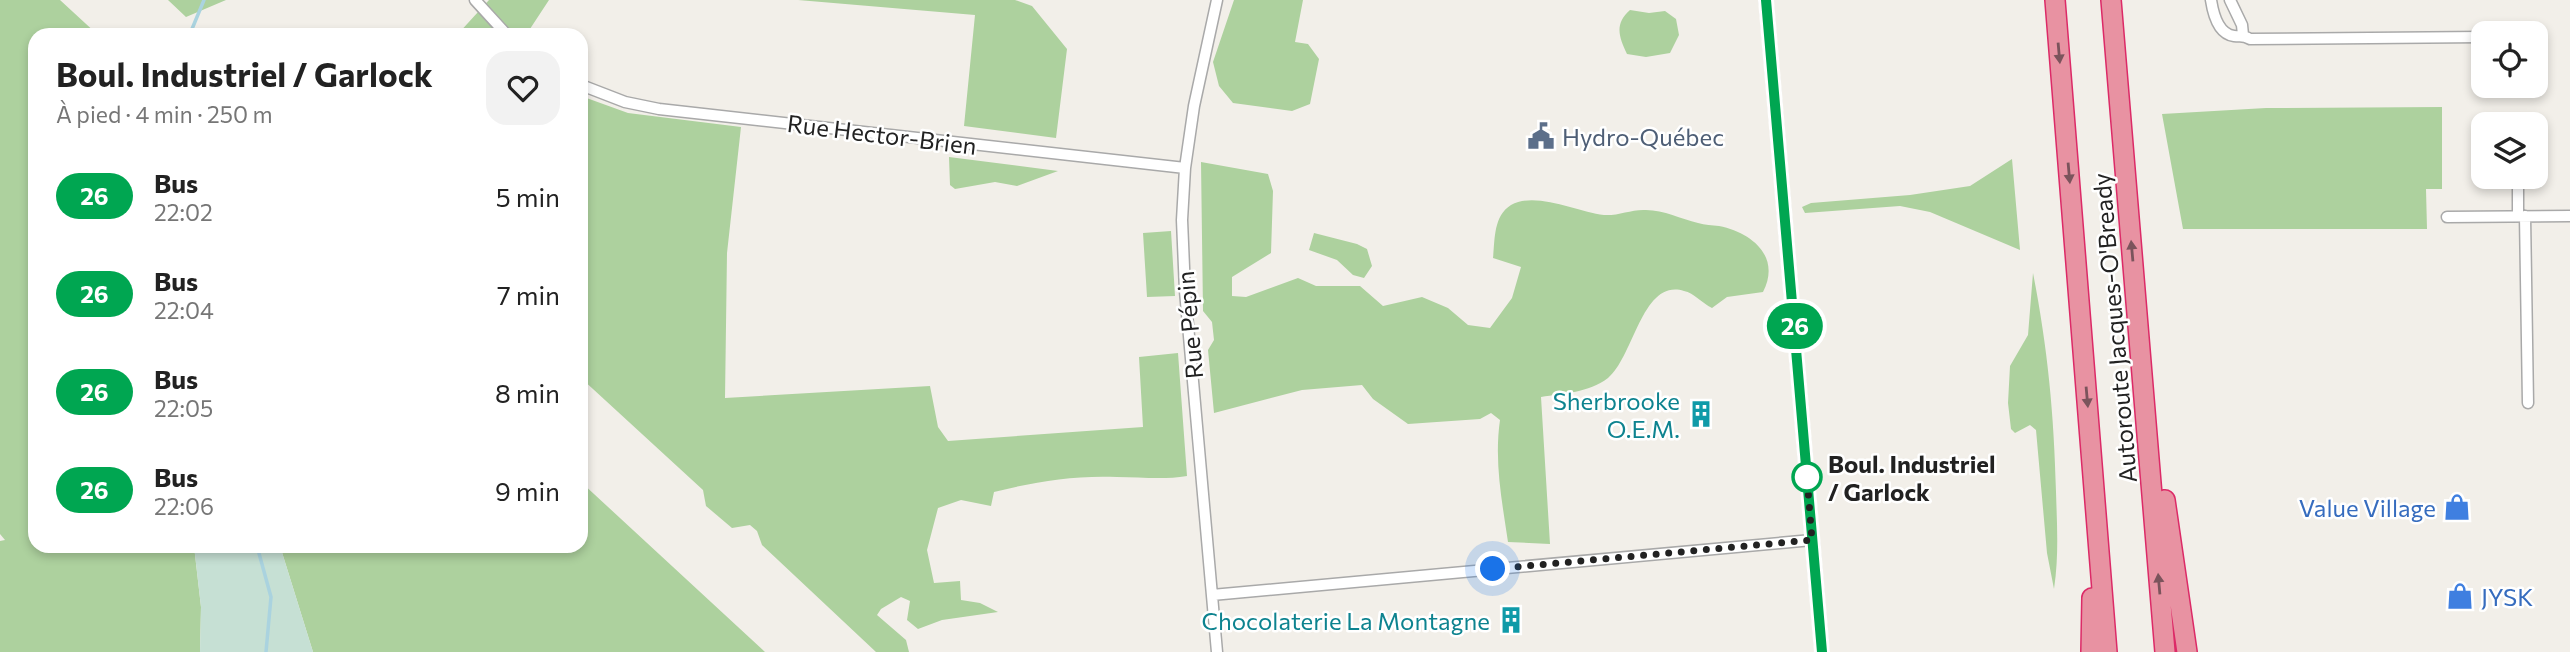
<!DOCTYPE html>
<html lang="fr">
<head>
<meta charset="utf-8">
<style>
	:root { --surface:#fff; --page:#f2f2f2; --text:#222; --muted:#767676 }
	body { margin:0; font-family:Commissioner,sans-serif; background:var(--page); color:var(--text); height:100vh; display:flex; flex-direction:column; font-size:26px; white-space:nowrap }
	* { box-sizing:border-box; margin:0 }
	p { font-size:23px; color:var(--muted) }
	.icon { flex:none; width:38px; height:38px; fill:none; stroke:currentColor; stroke-width:2; stroke-linecap:round; stroke-linejoin:round }
	.map { position:relative; flex:1; overflow:hidden }
	.drawer { position:absolute; left:28px; top:28px; width:560px; height:525px; display:flex; flex-direction:column; background:var(--surface); border-radius:21px; box-shadow:0 4px 10px #0003 }
	.drawer>* { flex:none }
	.badge { padding:0 14px; border-radius:23px; font-size:24px; line-height:46px }
	.controls { position:absolute; left:2471px; top:21px; display:grid; gap:14px }
	.controls a { display:grid; place-items:center; width:77px; height:77px; border-radius:14px; background:var(--surface); box-shadow:0 4px 10px #0003; font-size:35px }
	.you { position:absolute; width:35px; height:35px; margin:-18px; border:5px solid #fff; border-radius:50%; background:#1a73e8; box-shadow:0 0 0 10px #1a73e833 }
	.map>.badge { position:absolute; translate:-50% -50%; box-shadow:0 0 0 4px #fff }
	.round { display:grid; place-items:center; flex:none; width:74px; height:74px; border-radius:21px; background:var(--page) }
	.overview { display:flex; align-items:center; justify-content:space-between; height:119px; padding:0 28px }
	h1 { font-size:33px; font-weight:700; line-height:52px }
	ul { padding:0; list-style:none }
	li { display:flex; align-items:center; gap:21px; height:98px; padding:0 28px }
	li div { flex:1 }
	li b { display:block; font-size:26px }
	li em { font-style:normal }
	li .badge { min-width:77px; font-weight:700; text-align:center }
	.map>svg:first-child { display:block }
</style>
</head>
<body>
<div class="map">
<svg width="2570" height="652" viewBox="0 0 2570 652">
	<rect width="100%" height="100%" fill="#f2efe9"/>
	<path fill="#add19e" d="M0 0H60L98 35H35V546H194L201 607 200 652H0V541L5 540 0 534Z
		M168 0H226L186 17Z
		M489 0H549L526 35H457Z
		M798 0H1015L1032 6 1067 49 1056 138 964 126 975 15Z
		M1234 0H1303L1295 42 1308 44 1319 59 1310 104 1292 111 1233 103 1219 86 1213 62Z
		M1630 10 1649 13 1665 11 1676 19 1679 35 1670 53 1646 57 1627 54C1619 37 1614 24 1630 10Z
		M581 96 628 113 741 127 727 253 725 398 930 386 938 427 948 441 1143 427 1139 357 1178 353 1187 476C1163 480 1141 477 1117 477 1075 475 1034 482 994 492L991 506 961 500 938 508 927 550 934 583 960 581 961 600 980 603 998 612 942 620 918 629 907 620 910 601 901 597 881 609 877 615 906 640 909 652H876L762 545 757 531 750 525 732 528 706 506 703 490 581 378Z
		M2442 107V189H2426L2427 229H2183L2162 114 2266 108Z
		M949 157 1058 171 1017 186 995 182 955 189 950 185Z
		M2012 159 2020 250 1930 212 1900 206 1805 213 1802 207 1811 203 1910 195 1970 186Z
		M1201 162 1268 174 1273 191 1271 253 1232 277V296L1246 297 1298 278 1316 286H1360L1383 306 1422 297 1448 308 1468 325 1490 328 1512 298 1521 267 1493 258C1495 241 1493 216 1511 205 1536 191 1577 212 1604 215 1618 216 1632 209 1646 210 1664 210 1681 219 1698 223 1705 225 1712 225 1719 226 1753 233 1781 257 1763 292L1727 297 1712 308C1702 303 1694 293 1684 291 1642 278 1634 357 1608 378 1588 393 1564 393 1541 397L1550 544 1508 542C1502 501 1494 462 1500 420L1491 413 1480 419 1408 424 1373 399 1362 385 1302 390 1214 413 1208 350 1214 340 1212 322 1203 311Z
		M1171 231 1175 296 1147 297 1143 233Z
		M1314 233 1357 244 1367 249 1372 266 1364 278 1353 275 1337 260 1309 250Z
		M2033 273C2048 350 2054 415 2056 492 2057 526 2059 555 2054 589L2047 553 2036 430 2030 425 2015 433 2011 429 2008 403 2010 366 2028 335Z
		M581 482 765 652H313L280 546H581Z"/>
	<path fill="#c6e0d4" d="M194 546H280L313 652H200L201 607Z"/>
	<g fill="none" stroke-linecap="round" stroke-linejoin="round">
		<path stroke="#aad3df" stroke-width="3.5" d="M196 35 192 29 204 0
			M257 546 271 597 266 652"/>
		<defs>
			<path id="minor" d="M475 0 507 35
				M2211 0C2213 13 2218 34 2234 36 2241 37 2243 35 2250 39L2483 37
				M2230 0 2242 25 2243 35
				M581 85 625 102 659 109 1185 168
				M2518 177V216
				M2525 216 2528 403
				M2447 217 2570 216
				M1212 595 1812 540
				M1217 652 1185 291 1182 220 1185 168 1194 106 1217 0"/>
			<path id="tertiary" d="M1766 0 1822 652"/>
			<path id="motorway" d="M2055 0 2107 652
				M2111 0 2165 652
				M2165 500 2187 652
				M2091 652 2092 598"/>
		</defs>
		<use href="#minor" stroke="#a9a9a9" stroke-width="13"/>
		<use href="#tertiary" stroke="#a9a9a9" stroke-width="15"/>
		<use href="#motorway" stroke="#dc2a67" stroke-width="22"/>
		<use href="#minor" stroke="#fff" stroke-width="10"/>
		<use href="#tertiary" stroke="#fff" stroke-width="12"/>
		<use href="#motorway" stroke="#e892a2" stroke-width="19"/>
	</g>
	<defs><path id="oneway-solid" d="M-6-.8H1V-3.2L6.5 0L1 3.2V.8H-6Z" transform="scale(1.75)"/></defs>
	<g fill="#7b545c">
		<use href="#oneway-solid" transform="translate(2059 53) rotate(85)"/>
		<use href="#oneway-solid" transform="translate(2069 173) rotate(85)"/>
		<use href="#oneway-solid" transform="translate(2132 251) rotate(-95)"/>
		<use href="#oneway-solid" transform="translate(2087 397) rotate(85)"/>
		<use href="#oneway-solid" transform="translate(2159 584) rotate(-95)"/>
	</g>
	<g fill="none" stroke-linecap="round" stroke-linejoin="round">
		<defs>
			<path id="line" d="M1766 0 1822 652"/>
		</defs>
		<use href="#line" stroke="#fff" stroke-width="16"/>
		<use href="#line" stroke="#00a651" stroke-width="10"/>
		<path stroke="#222" stroke-width="7" stroke-dasharray="0 12.6" d="M1493 569 1812 540 1807 477"/>
	</g>
	<defs>
		<symbol id="civic-bare" viewBox="-9 -9 18 18"><path d="M-.6-6.5H3V-4.5H.6V-3L4-1V1h2V6H-6V1h2V-1L-.6-3ZM-1.2 2.5V6h2.4V2.5Z" fill="#5c6f8a" stroke="#fff" stroke-width="2.5" paint-order="stroke"/></symbol>
		<symbol id="building-bare" viewBox="-9 -9 18 18"><path d="M-4-6H4V6H1V3H-1V6H-4ZM-2.5-4.3h1.7v1.8h-1.7ZM.8-4.3h1.7v1.8H.8ZM-2.5-1h1.7V.8h-1.7ZM.8-1h1.7V.8H.8Z" fill="#0f9aa8" stroke="#fff" stroke-width="2.5" paint-order="stroke"/></symbol>
		<symbol id="shop-bare" viewBox="-9 -9 18 18"><path d="M-5-2.5h2.3a2.7 3.5 0 0 1 5.4 0H5L5.5 6h-11ZM-1.5-2.5h3a1.5 2.3 0 0 0-3 0Z" fill="#3f7fe0" stroke="#fff" stroke-width="2.5" paint-order="stroke"/></symbol>
	</defs>
	<g fill-rule="evenodd">
		<use href="#civic-bare" x="1522" y="117" width="38" height="38"/>
		<use href="#building-bare" x="1682" y="395" width="38" height="38"/>
		<use href="#shop-bare" x="2438" y="488" width="38" height="38"/>
		<use href="#shop-bare" x="2441" y="577" width="38" height="38"/>
		<use href="#building-bare" x="1492" y="601" width="38" height="38"/>
	</g>
	<circle fill="#fff" stroke="#00a651" stroke-width="3.5" cx="1807" cy="477" r="14"/>
	<g text-anchor="middle" dominant-baseline="central" stroke-width="5" stroke-linejoin="round" paint-order="stroke">
		<g font-size="24" fill="#222" stroke="#fff">
			<text transform="translate(882 134) rotate(7)">Rue Hector-Brien</text>
			<text transform="translate(1189 325) rotate(-95)">Rue Pépin</text>
			<text transform="translate(2114 328) rotate(-95)">Autoroute Jacques-O'Bready</text>
		</g>
		<g font-size="24" fill="#4e5e75" stroke="#fff" text-anchor="start">
			<text x="1562" y="136">Hydro-Québec</text>
		</g>
		<g font-size="24" fill="#0d838f" stroke="#fff" text-anchor="end">
			<text x="1680" y="400">Sherbrooke<tspan x="1680" dy="28">O.E.M.</tspan></text>
			<text x="1490" y="620">Chocolaterie La Montagne</text>
		</g>
		<g font-size="24" font-weight="bold" fill="#222" stroke="#fff" text-anchor="start">
			<text x="1828" y="463">Boul. Industriel<tspan x="1828" dy="28">/ Garlock</tspan></text>
		</g>
		<g font-size="24" fill="#366cbe" stroke="#fff" text-anchor="end">
			<text x="2436" y="507">Value Village</text>
			<text x="2481" y="596" text-anchor="start">JYSK</text>
		</g>
	</g>
</svg>
<div class="controls">
<a><svg class="icon" aria-label="locate" viewBox="0 0 24 24"><circle cx="12" cy="12" r="6"/><path d="M12 2v4M12 18v4M2 12h4M18 12h4"/></svg></a>
<a><svg class="icon" aria-label="layers" viewBox="0 0 24 24"><path d="M12 4l9 5-9 5-9-5zM3 14l9 5 9-5"/></svg></a>
</div>
<div class="you" style="left:1493px;top:569px"></div>
<b class="badge" style="left:1795px;top:326px;background:#00a651;color:#fff">26</b>
<section class="drawer">
<div class="overview"><div><h1>Boul. Industriel / Garlock</h1><p>À pied · 4 min · 250 m</p></div><a class="round"><svg class="icon" aria-label="heart" viewBox="0 0 24 24"><path d="M12 20l-8-8c-3-5 5-10 8-4 3-6 11-1 8 4z"/></svg></a></div>
<ul>
<li><span class="badge" style="background:#00a651;color:#fff">26</span><div><b>Bus</b><p>22:02</p></div><em>5 min</em></li>
<li><span class="badge" style="background:#00a651;color:#fff">26</span><div><b>Bus</b><p>22:04</p></div><em>7 min</em></li>
<li><span class="badge" style="background:#00a651;color:#fff">26</span><div><b>Bus</b><p>22:05</p></div><em>8 min</em></li>
<li><span class="badge" style="background:#00a651;color:#fff">26</span><div><b>Bus</b><p>22:06</p></div><em>9 min</em></li>
</ul>
</section>
</div>
</body>
</html>
